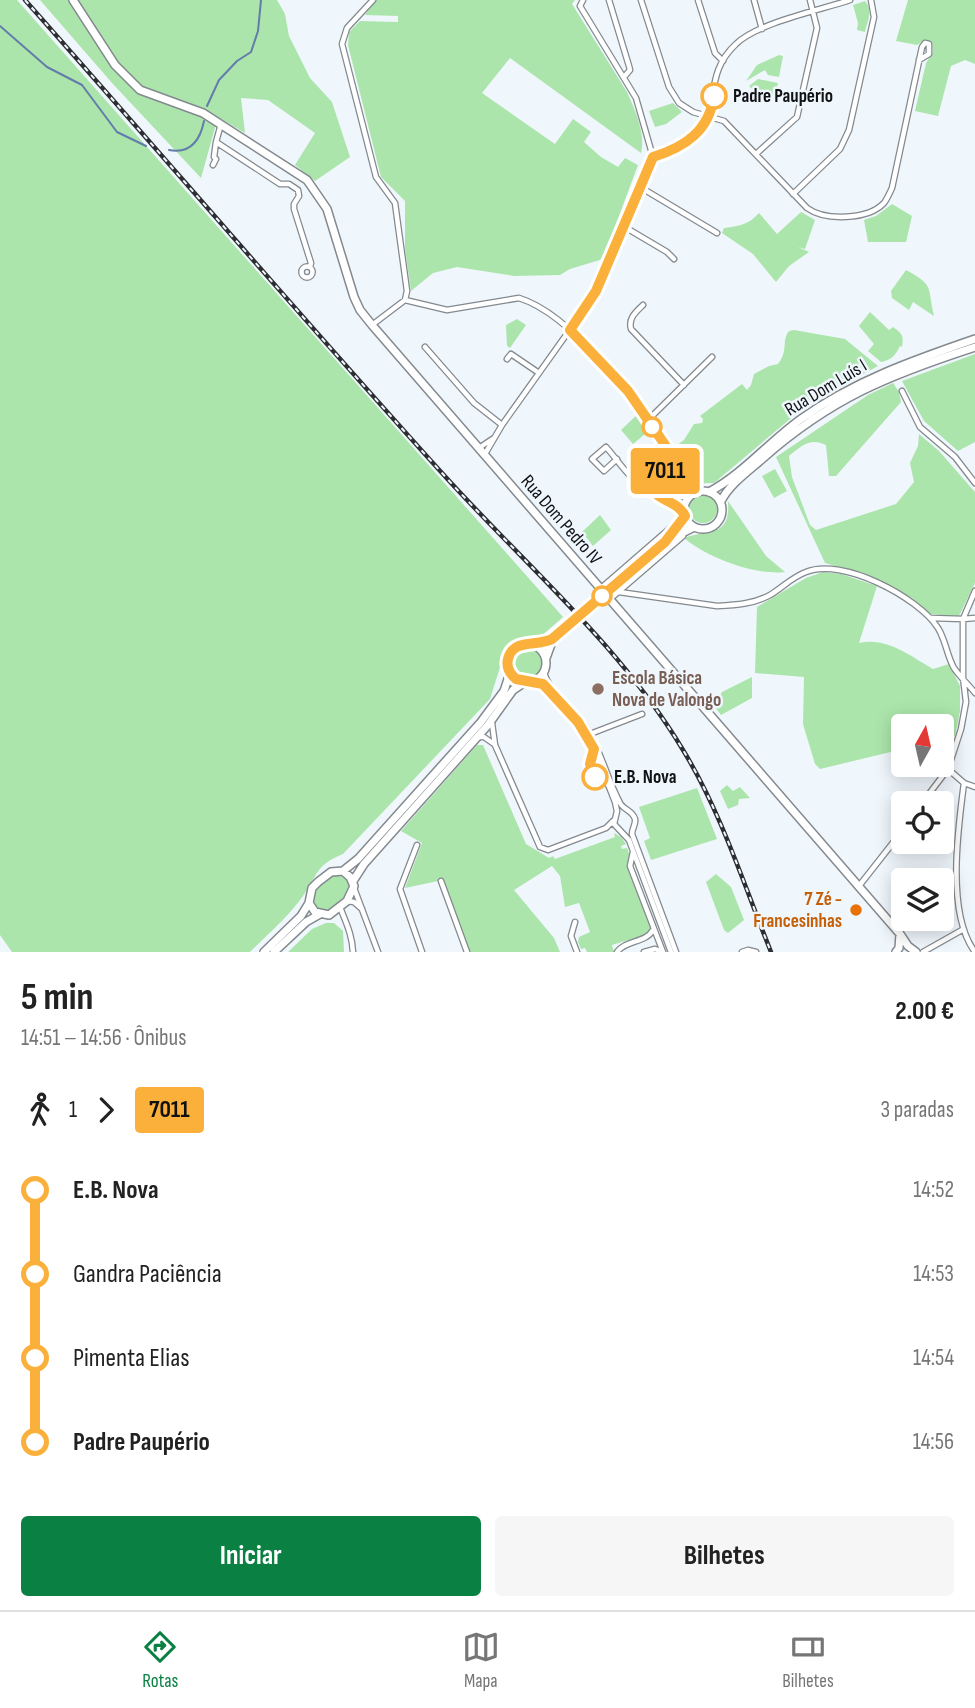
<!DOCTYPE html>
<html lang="pt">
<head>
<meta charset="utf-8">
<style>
	:root { --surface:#fff; --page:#f6f6f6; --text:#222; --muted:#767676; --line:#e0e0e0; --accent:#0b8043 }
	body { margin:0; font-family:"Sofia Sans Condensed",sans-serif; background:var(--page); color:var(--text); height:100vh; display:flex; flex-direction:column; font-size:26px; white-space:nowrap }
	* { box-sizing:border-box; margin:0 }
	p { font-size:23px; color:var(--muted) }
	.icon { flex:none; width:38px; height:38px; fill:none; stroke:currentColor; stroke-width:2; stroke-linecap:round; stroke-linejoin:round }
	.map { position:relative; height:952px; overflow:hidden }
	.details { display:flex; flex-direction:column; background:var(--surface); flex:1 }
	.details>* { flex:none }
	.badge { padding:0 14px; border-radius:5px; font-size:24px; line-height:46px }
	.needle { width:46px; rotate:8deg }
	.tools { position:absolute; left:891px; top:714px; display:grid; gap:14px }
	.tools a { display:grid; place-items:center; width:63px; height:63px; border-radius:7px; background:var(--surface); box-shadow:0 4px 18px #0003; font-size:35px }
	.map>.badge { position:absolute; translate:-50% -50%; box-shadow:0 0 0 4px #fff }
	.legs { display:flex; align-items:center; gap:10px; height:77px; padding:0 21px; font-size:23px }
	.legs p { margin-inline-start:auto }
	.overview { display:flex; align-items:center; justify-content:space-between; height:119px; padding:0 21px }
	h1 { font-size:38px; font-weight:700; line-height:52px }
	.button { display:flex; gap:14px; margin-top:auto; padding:14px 21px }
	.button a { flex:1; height:80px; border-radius:7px; background:var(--accent); color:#fff; font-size:28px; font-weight:700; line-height:80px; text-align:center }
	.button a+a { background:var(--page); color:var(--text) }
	ul { padding:0 21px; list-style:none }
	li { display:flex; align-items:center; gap:24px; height:84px; font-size:26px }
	li i { display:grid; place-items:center; width:10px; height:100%; margin:0 9px; background:currentColor }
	li i::after { content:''; width:18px; height:18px; margin:-9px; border:5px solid; border-radius:50%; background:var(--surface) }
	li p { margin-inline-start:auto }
	li:first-child i { background:linear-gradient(#0000 50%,currentColor 0) }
	li:last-child i { background:linear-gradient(currentColor 50%,#0000 0) }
	.tabs { display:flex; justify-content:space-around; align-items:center; height:98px; border-top:2px solid var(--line); background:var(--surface); font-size:19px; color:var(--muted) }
	.tabs a { display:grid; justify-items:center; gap:4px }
	.tabs .active { color:var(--accent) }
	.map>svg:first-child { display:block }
</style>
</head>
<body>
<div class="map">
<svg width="975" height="952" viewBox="0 0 975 952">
	<rect width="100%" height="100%" fill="#eff6fc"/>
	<path fill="#ace5ab" d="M0 0H17L563 617 539 638 507 645 490 699 343 854C316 865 318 874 303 896 290 915 267 935 250 952H12L0 935Z
		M40 0H277L285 14 289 36 310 78 332 102 350 157 315 181 295 165 315 133 268 100 241 98 245 133 218 117 201 178 112 83Z
		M375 0H575L572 4 627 92C635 110 646 134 641 153L510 58 482 93 555 144 573 119 591 132 584 142 601 157 618 167 625 158 638 165 603 259 570 269 560 275 514 276 457 267 433 273 411 291 405 249V201L381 177 348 45 349 32 360 21 398 22V16L365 15Z
		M908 0H975V64L965 60 951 66 938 116 915 111 926 63 933 52 932 42 925 40 917 45 896 41Z
		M865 1C874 11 867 21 865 32L857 30 858 23 853 5Z
		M779 55 783 56 779 77 768 75 765 70 746 81 757 65Z
		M758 79 778 83 775 93 766 102 749 86Z
		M673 103 682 112 666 124 655 127 649 111Z
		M892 204 912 216 906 242H868L864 220 876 216Z
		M801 212 815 220 805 249 798 247 809 252 789 266 776 282 753 254 722 233 724 228C739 226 748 225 759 213L777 234Z
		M906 270C935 286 927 286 934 316L913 302 909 310 892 298 891 291Z
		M870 312 889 330 893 327C902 333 904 336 902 347L900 346C895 356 891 360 881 362L868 351 874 344 859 326Z
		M517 319 526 325 510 348 507 346 506 325Z
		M794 330 845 339 878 366 809 403 714 483C709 483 702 483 697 484 683 488 674 501 660 489L661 482C674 472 684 463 673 448L684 440 694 424 702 423 703 419 700 416 742 384 747 390 751 385 754 374 769 366 778 364C789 350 781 341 789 331Z
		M975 354V442L958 451 924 421 902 381Z
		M893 383 899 392 901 402 836 476H829L826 445C810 437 801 446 789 456L792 477 810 525 816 530 896 504 914 482 910 463 918 446 919 434 939 451 975 492V583L959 616 930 614 912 598 863 574 825 563 776 457 868 395Z
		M639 413 650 430 633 444 621 430Z
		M775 469 787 491 774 498 762 476Z
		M689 509a14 14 0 1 1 28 0a14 14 0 1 1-28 0Z
		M728 501 766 556 785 572C756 576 706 557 684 538 708 529 731 538 728 501Z
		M600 515 611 530 593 546 582 532Z
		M823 572 841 574 877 586 859 643C887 637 910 656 933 669L949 664 960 686V711L955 736 942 732V726H903V749L820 769 815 764 803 724 804 677 755 673 757 607 806 578Z
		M510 663a16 16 0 1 1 32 0a16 16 0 1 1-32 0Z
		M752 677V698L721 715 714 706 722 692Z
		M477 745H483L526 844 549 858 553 856 555 859 615 837 614 833 621 837 626 844 621 846 622 849 627 848 630 856 629 873 651 925 650 933 631 941 628 940 612 945 614 952H587L585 948 581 949 578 942 579 937 590 932 579 903 565 907 560 876 552 866 514 890 554 938 560 952H470L443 880 405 888 422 843 401 831Z
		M727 785 733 791 740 787 750 798 739 799 738 805 728 809 720 791Z
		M697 788 717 839 651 860 644 841 650 838 639 807Z
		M341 874 346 878 349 885 344 897 328 910 317 908 313 899C316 887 328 875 341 874Z
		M716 874 731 887 744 920 728 933 724 930 706 882Z
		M326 923H334L343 931 344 952H288L312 929Z"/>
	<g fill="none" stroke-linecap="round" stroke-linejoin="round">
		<path stroke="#627cac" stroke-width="2" d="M0 26 47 67 82 85 117 132 146 146
			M207 106 219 80 237 61 251 52 258 31 261 0
			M169 150C190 154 200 141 204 121"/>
		<defs>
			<path id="street" d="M609 0 629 66 630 70 624 77
				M641 0 669 87 679 103 693 112 724 121 807 208C825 221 868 220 884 203 887 199 890 192 892 188L922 47 925 43 929 44V54L919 60
				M698 0 715 53 723 61
				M754 0 762 29
				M221 124 216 142 280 184H289L298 190 299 196 294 204V209L311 263 310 267
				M756 154 797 117 817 28 810 0
				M653 157C741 129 691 86 736 44 757 23 820 10 850 0
				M213 165 216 159 214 157 216 142
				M640 187 717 233
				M793 194 840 149 849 130 874 17 871 0
				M623 226 667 252 674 259
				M301.5 272a5.5 5.5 0 1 1 11 0a5.5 5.5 0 1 1-11 0Z
				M405 300 447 310 519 298C577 316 640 409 674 458L673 464 654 483 652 490C658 500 675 503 684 512
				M643 305C636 312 628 318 631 329L684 385
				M372 325 405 300 407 291 395 203 376 177 342 44 347 28 373 0
				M425 347 474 403 502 425
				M507 359 511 354 539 373
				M902 391 920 427 955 457 975 483
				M648 420 712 357
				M479 448 494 438
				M485 454 502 425 591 300 653 157 636 98 580 6 583 0
				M617 459 604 471 592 459 606 447C618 460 634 487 652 490
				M668 500 691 495
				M600 589 675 524
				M619 592 717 606C735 605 754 604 770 595 782 588 792 577 806 572 842 557 918 597 938 628 946 641 947 656 954 668 960 677 969 685 975 693
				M610 599 683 536
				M931 618 963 619 975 618
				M544 672C549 692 572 707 584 724 601 749 606 777 620 803 624 810 633 811 635 819 636 825 632 828 632 834L676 952
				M535 681C544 684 549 691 556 697 585 728 600 763 615 802L617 811 614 824 629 840 671 952
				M492 723 495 745 540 847 548 850 606 828 613 821
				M590 734 642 714
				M478 737H484L494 744
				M948 769 964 783 975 787
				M964 783C958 828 946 914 975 952
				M922 803 948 769 961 729 966 702 963 677V619L975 591
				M417 845 400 889 422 952
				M633 852 630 866 663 952
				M441 881 467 952
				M859 886 903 830
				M354 888 378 952
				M347 901 354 902 362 909
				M340 907C346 923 352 934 353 952
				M575 922 571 936 577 952
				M617 952C625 940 646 943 653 930
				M644 952 655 949 663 952
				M742 952 748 950 756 952
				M923 952 962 930"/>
			<path id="secondary" d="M73 0 115 65 140 90 203 113 307 180 327 209 354 297 360 310 372 325 900 934 908 946 916 952
				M684 510a19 19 0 1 1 38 0a19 19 0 1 1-38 0Z
				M709 492C743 474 770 441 801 419 854 381 914 360 975 339
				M721 501C730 484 747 472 762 459 831 398 889 375 975 347
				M672 538 694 527
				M659 547 685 515
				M508 663a19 19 0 1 1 38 0a19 19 0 1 1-38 0Z
				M546 658 553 639
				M353 881 364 864 488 725 513 690 525 682
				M309 903 315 912 329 915 347 901 354 886 350 877 343 871
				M264 952 301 916 309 903 312 888 318 882 331 872 343 871 358 859 481 722 504 691 508 679V669
				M274 952 306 922 320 914
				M896 952 899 948 900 934"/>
		</defs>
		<use href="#street" stroke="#83898e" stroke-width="7"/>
		<use href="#secondary" stroke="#83898e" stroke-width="10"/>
		<use href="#street" stroke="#fff" stroke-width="4.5"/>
		<use href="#secondary" stroke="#fff" stroke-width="7"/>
		<defs>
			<path id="rail" d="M25 0C164 157 301 317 442 473 524 564 620 645 683 750 721 812 744 885 771 952"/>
		</defs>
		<use href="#rail" stroke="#2c2e31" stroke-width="4.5"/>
		<use href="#rail" stroke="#eff6fc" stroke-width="2" stroke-dasharray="5" stroke-linecap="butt"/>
		<defs>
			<path id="secondary-bridge" d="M553 639 659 547"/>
		</defs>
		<use href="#secondary-bridge" stroke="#83898e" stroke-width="10" stroke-linecap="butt"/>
		<use href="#secondary-bridge" stroke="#fff" stroke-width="7"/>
	</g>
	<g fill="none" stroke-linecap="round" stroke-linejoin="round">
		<defs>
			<path id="line-1" d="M595 777 590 764 594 749 578 722 543 684 516 679C510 674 506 667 508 659 513 638 537 647 552 639L665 542 685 516C678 501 660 502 652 489L654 483 673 464 674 458 628 391 570 330 596 291 653 157C685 147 709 131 714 96"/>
		</defs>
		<use href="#line-1" stroke="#fff" stroke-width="16"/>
		<use href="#line-1" stroke="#fbb03b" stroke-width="10"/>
	</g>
	<g fill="#fff" stroke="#fbb03b" stroke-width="3.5">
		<circle cx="714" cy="96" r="12"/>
		<circle cx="652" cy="427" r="9"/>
		<circle cx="602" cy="596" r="9"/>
		<circle cx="595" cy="777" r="12"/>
	</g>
	<circle fill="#8d6e63" stroke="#eff6fc" stroke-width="2.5" cx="598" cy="689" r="7"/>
	<circle fill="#e8710a" stroke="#eff6fc" stroke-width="2.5" cx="856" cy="910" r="7"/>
	<g text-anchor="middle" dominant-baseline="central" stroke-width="5" stroke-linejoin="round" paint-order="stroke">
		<g font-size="19" font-weight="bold" fill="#101214" stroke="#eff6fc" text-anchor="start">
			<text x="733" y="96">Padre Paupério</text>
			<text x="614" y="777">E.B. Nova</text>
		</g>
		<g font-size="19" fill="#101214" stroke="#eff6fc">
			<text transform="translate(826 388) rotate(-31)">Rua Dom Luís I</text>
			<text transform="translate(561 520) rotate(49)">Rua Dom Pedro IV</text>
		</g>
		<g font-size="19" font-weight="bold" fill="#785e54" stroke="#eff6fc" text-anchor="start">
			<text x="612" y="678">Escola Básica<tspan x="612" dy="22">Nova de Valongo</tspan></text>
		</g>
		<g font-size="19" font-weight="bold" fill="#c56008" stroke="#eff6fc" text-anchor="end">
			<text x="842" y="899">7 Zé -<tspan x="842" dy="22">Francesinhas</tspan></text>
		</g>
	</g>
</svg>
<div class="tools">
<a><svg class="needle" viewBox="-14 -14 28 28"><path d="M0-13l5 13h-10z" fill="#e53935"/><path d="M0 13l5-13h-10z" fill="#767676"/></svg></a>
<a><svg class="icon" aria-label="locate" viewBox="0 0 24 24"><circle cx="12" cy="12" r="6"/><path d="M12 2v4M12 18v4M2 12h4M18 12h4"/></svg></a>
<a><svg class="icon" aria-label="layers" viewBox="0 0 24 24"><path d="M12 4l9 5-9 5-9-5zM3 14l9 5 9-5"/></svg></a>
</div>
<b class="badge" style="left:665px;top:471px;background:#fbb03b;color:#111">7011</b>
</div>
<section class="details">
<div class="overview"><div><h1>5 min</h1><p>14:51 – 14:56 · Ônibus</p></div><b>2.00 €</b></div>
<div class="legs"><svg class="icon" aria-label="walk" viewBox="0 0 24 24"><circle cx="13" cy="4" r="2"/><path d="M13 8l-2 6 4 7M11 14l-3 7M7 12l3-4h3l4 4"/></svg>1<svg class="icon" aria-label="forward" viewBox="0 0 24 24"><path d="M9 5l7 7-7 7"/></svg><b class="badge" style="background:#fbb03b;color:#111">7011</b><p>3 paradas</p></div>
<ul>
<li><i style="color:#fbb03b"></i><b>E.B. Nova</b><p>14:52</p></li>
<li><i style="color:#fbb03b"></i><span>Gandra Paciência</span><p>14:53</p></li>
<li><i style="color:#fbb03b"></i><span>Pimenta Elias</span><p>14:54</p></li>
<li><i style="color:#fbb03b"></i><b>Padre Paupério</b><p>14:56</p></li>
</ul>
<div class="button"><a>Iniciar</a><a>Bilhetes</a></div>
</section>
<nav class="tabs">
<a class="active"><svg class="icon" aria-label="directions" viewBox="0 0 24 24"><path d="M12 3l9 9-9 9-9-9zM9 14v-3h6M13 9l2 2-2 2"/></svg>Rotas</a>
<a><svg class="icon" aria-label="map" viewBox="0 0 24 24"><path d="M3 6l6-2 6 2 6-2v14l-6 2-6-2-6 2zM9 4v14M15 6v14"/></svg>Mapa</a>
<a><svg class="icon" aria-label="tickets" viewBox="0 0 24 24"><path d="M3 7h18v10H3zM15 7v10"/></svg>Bilhetes</a>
</nav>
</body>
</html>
